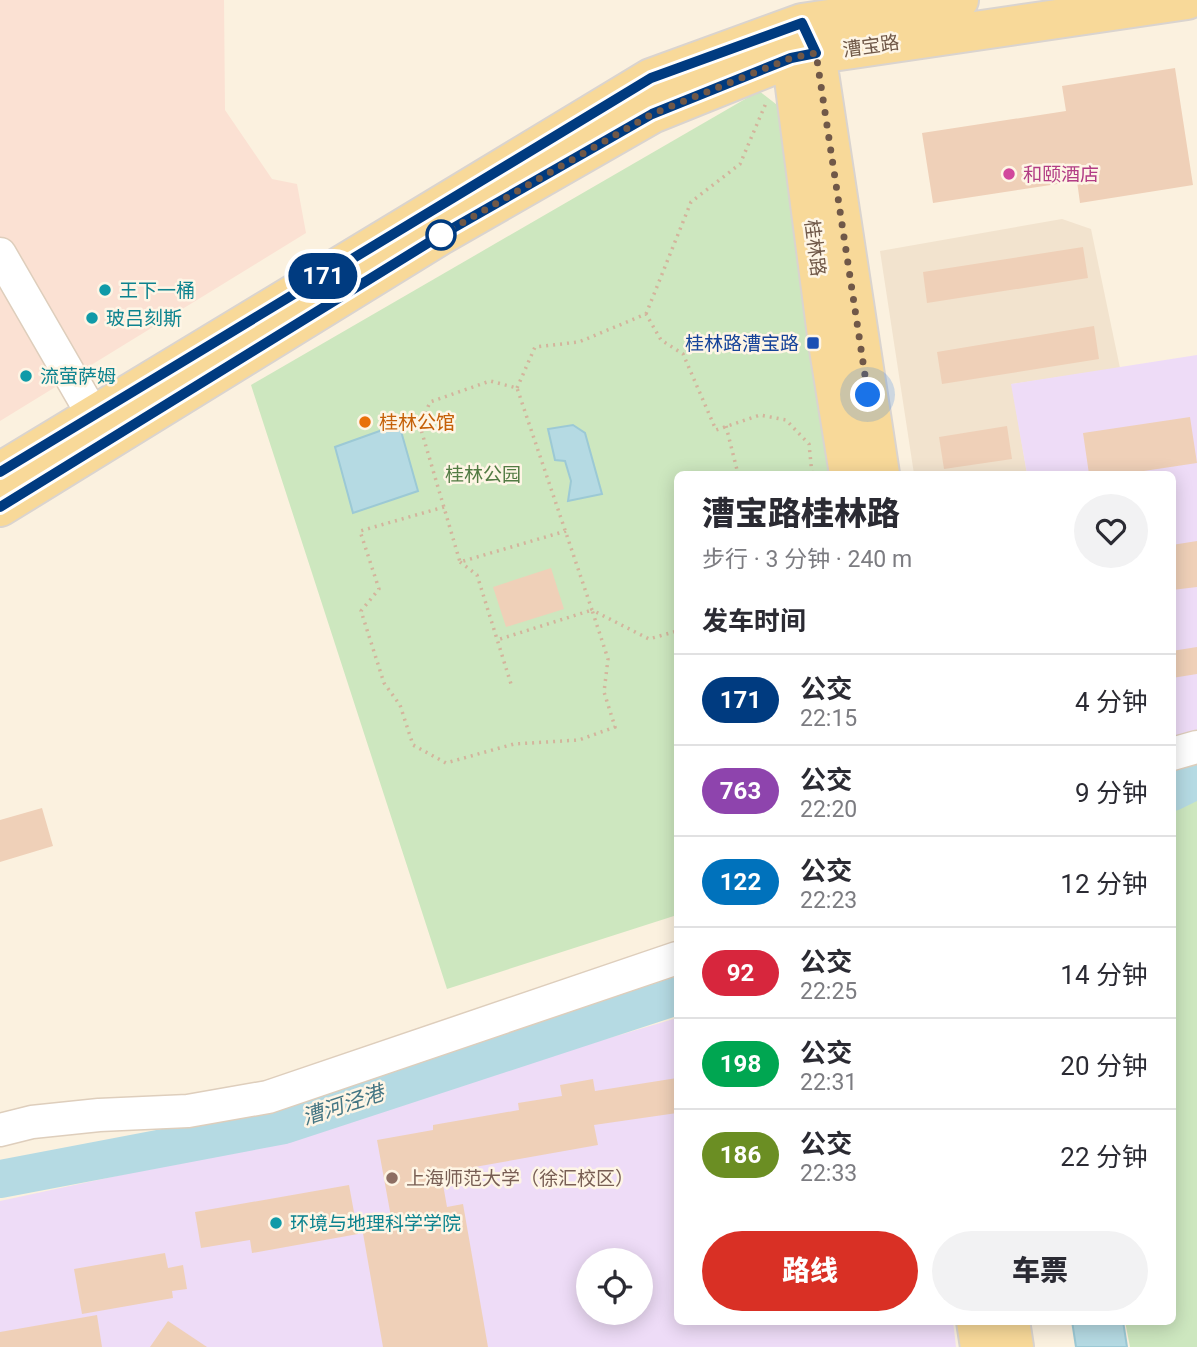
<!DOCTYPE html>
<html lang="zh">
<head>
<meta charset="utf-8">
<style>
	:root { --surface:#fff; --page:#f2f2f3; --text:#2b2b33; --muted:#7c7c81; --line:#e1e1e2; --accent:#d93025 }
	body { margin:0; font-family:Roboto,"Noto Sans SC",sans-serif; background:var(--page); color:var(--text); height:100vh; display:flex; flex-direction:column; font-size:26px; white-space:nowrap }
	* { box-sizing:border-box; margin:0 }
	p { font-size:23px; color:var(--muted) }
	.icon { flex:none; width:38px; height:38px; fill:none; stroke:currentColor; stroke-width:2; stroke-linecap:round; stroke-linejoin:round }
	.map { position:relative; flex:1; overflow:hidden }
	.drawer { position:absolute; left:674px; top:471px; width:502px; height:854px; display:flex; flex-direction:column; background:var(--surface); border-radius:10px; box-shadow:0 4px 18px #0003 }
	.drawer>* { flex:none }
	.badge { padding:0 14px; border-radius:23px; font-size:24px; line-height:46px }
	.fabs { position:absolute; left:576px; top:1248px; display:grid; gap:14px }
	.fabs a { display:grid; place-items:center; width:77px; height:77px; border-radius:50%; background:var(--surface); box-shadow:0 4px 18px #0003; font-size:35px }
	.you { position:absolute; width:35px; height:35px; margin:-18px; border:5px solid #fff; border-radius:50%; background:#1a73e8; box-shadow:0 0 0 10px #1a73e833 }
	.map>.badge { position:absolute; translate:-50% -50%; box-shadow:0 0 0 4px #fff }
	h2 { padding:0 28px; font-size:26px; line-height:63px }
	.round { display:grid; place-items:center; flex:none; width:74px; height:74px; border-radius:37px; background:var(--page) }
	.summary { display:flex; align-items:center; justify-content:space-between; height:119px; padding:0 28px }
	h1 { font-size:33px; font-weight:800; line-height:52px }
	.button { display:flex; gap:14px; margin-top:auto; padding:14px 28px }
	.button a { flex:1; height:80px; border-radius:42px; background:var(--accent); color:#fff; font-size:28px; font-weight:800; line-height:80px; text-align:center }
	.button a+a { background:var(--page); color:var(--text) }
	ul { padding:0; list-style:none }
	li { display:flex; align-items:center; gap:21px; height:91px; padding:0 28px; border-top:2px solid var(--line) }
	li div { flex:1 }
	li b { display:block; font-size:26px }
	li em { font-style:normal }
	li .badge { min-width:77px; font-weight:700; text-align:center }
	.map>svg:first-child { display:block }
</style>
</head>
<body>
<div class="map">
<svg width="1197" height="1347" viewBox="0 0 1197 1347">
	<rect width="100%" height="100%" fill="#fbf1df"/>
	<path fill="#f2e3ce" d="M1062 219 1091 229 1120 368 1012 384 1027 474H914L880 251Z"/>
	<path fill="#fbe1d3" d="M0 0H224L225 110 272 179 297 184 306 233 0 421Z"/>
	<path fill="#eedcf7" fill-rule="evenodd" d="M1197 355V731L1173 738 1172 474H1027L1011 384Z
		M677 1018V1321H953L956 1347H0V1201L214 1155ZM588 1260H640V1312H588Z"/>
	<path fill="#cde7bf" d="M759 91 785 111 829 474H677V915L447 989 251 385Z
		M1197 780V1347H1130L1125 1321H1172V797L1191 781Z"/>
	<path fill="#b5dae3" stroke="#9cc9d5" stroke-width="2" d="M399 424 418 491 353 513 335 447Z
		M573 425 585 433 602 494 568 501 571 481 565 461 555 460 548 429Z
		M1072 1321H1123L1127 1347H1076Z"/>
	<g fill="none" stroke-linecap="round" stroke-linejoin="round">
		<path stroke="#b5dae3" stroke-width="38" d="M1172 792 1197 780
			M0 1179 284 1125 677 996"/>
	</g>
	<path fill="#efd0b8" d="M1175 68 1193 185 1080 203 1077 181 933 203 922 133 1066 111 1062 86Z
		M1083 247 1088 278 927 303 923 272Z
		M1094 326 1099 359 942 384 937 352Z
		M1190 417 1197 463 1124 474H1089L1083 433Z
		M1007 426 1012 459 944 469 939 437Z
		M1197 541V587L1172 590V545Z
		M551 568 564 609 506 627 493 587Z
		M1197 647V674L1172 678V651Z
		M42 808 53 846 0 862V820Z
		M677 1078V1113L594 1125 598 1145 441 1173 447 1207 463 1204 488 1347H383L361 1222 391 1217 377 1140 433 1130V1125L519 1110 518 1103 562 1096 560 1085 593 1079 595 1091Z
		M349 1185 358 1234 252 1253 250 1240 201 1248 195 1212Z
		M165 1253 168 1268 183 1265 187 1289 172 1291 173 1298 82 1314 74 1269Z
		M97 1315 102 1347H0V1332Z
		M168 1321 207 1347H150Z"/>
	<g fill="none" stroke-linecap="round" stroke-linejoin="round">
		<defs>
			<path id="minor" d="M0 254 104 434
				M1172 754 1197 747
				M0 1130 32 1122 99 1115 188 1111 268 1097 677 958"/>
			<path id="major" d="M805 29 816 53 880 474
				M794 79 828 343 849 474
				M0 472 651 78 802 23 959 0
				M0 507 441 235 652 114 791 58 1187 0
				M976 1321 980 1347
				M1010 1321 1014 1347"/>
		</defs>
		<use href="#minor" stroke="#decebc" stroke-width="35"/>
		<use href="#major" stroke="#dad4cf" stroke-width="42"/>
		<path stroke="#d3b49c" stroke-width="3.5" stroke-dasharray="2 5" stroke-linecap="butt" d="M646 314 691 202 740 164 766 103
			M517 388 535 347 579 342 646 314 661 340 683 354 716 430 760 415 786 420 809 444 812 474
			M726 426 738 474
			M444 507 360 531 379 589 361 611 384 683 400 705 413 745 446 763 514 744 579 740 615 727 604 692 608 659 592 610 497 640
			M566 531 460 562 420 426 430 402 490 381 517 388 592 610 649 639 677 631
			M460 562 477 575 511 684"/>
		<use href="#minor" stroke="#fff" stroke-width="32"/>
		<use href="#major" stroke="#f8d999" stroke-width="38"/>
	</g>
	<g fill="none" stroke-linecap="round" stroke-linejoin="round">
		<defs>
			<path id="line" d="M0 472 651 78 802 23 816 53 791 58 652 114 441 235 0 507"/>
		</defs>
		<use href="#line" stroke="#fff" stroke-width="16"/>
		<use href="#line" stroke="#003b80" stroke-width="10"/>
		<path stroke="#705848" stroke-width="7" stroke-dasharray="0 12.6" d="M441 235 652 114 791 58 816 53 868 395"/>
	</g>
	<circle fill="#d1479c" stroke="#fef5e5" stroke-width="2.5" cx="1009" cy="174" r="7"/>
	<circle fill="#fff" stroke="#003b80" stroke-width="3.5" cx="441" cy="235" r="14"/>
	<g fill="#0f9aa8" stroke="#fef5e5" stroke-width="2.5">
		<circle cx="105" cy="290" r="7"/>
		<circle cx="92" cy="318" r="7"/>
		<circle cx="26" cy="376" r="7"/>
		<circle cx="276" cy="1223" r="7"/>
	</g>
	<rect fill="#1a4fb4" stroke="#fef5e5" stroke-width="2.5" x="806" y="336" width="14" height="14" rx="3.5"/>
	<circle fill="#e8710a" stroke="#fef5e5" stroke-width="2.5" cx="365" cy="422" r="7"/>
	<circle fill="#8d6e63" stroke="#fef5e5" stroke-width="2.5" cx="392" cy="1178" r="7"/>
	<g text-anchor="middle" dominant-baseline="central" stroke-width="5" stroke-linejoin="round" paint-order="stroke">
		<g font-size="19" fill="#705848" stroke="#fef5e5">
			<text transform="translate(871 46) rotate(-8)">漕宝路</text>
			<text transform="translate(815 248) rotate(83)">桂林路</text>
		</g>
		<g font-size="19" fill="#b23c85" stroke="#fef5e5" text-anchor="start">
			<text x="1023" y="174">和颐酒店</text>
		</g>
		<g font-size="19" fill="#0d838f" stroke="#fef5e5" text-anchor="start">
			<text x="119" y="290">王下一桶</text>
			<text x="106" y="318">玻吕刻斯</text>
			<text x="40" y="376">流萤萨姆</text>
			<text x="290" y="1223">环境与地理科学学院</text>
		</g>
		<g font-size="19" fill="#164399" stroke="#fef5e5" text-anchor="end">
			<text x="799" y="343">桂林路漕宝路</text>
		</g>
		<g font-size="19" fill="#c56008" stroke="#fef5e5" text-anchor="start">
			<text x="379" y="422">桂林公馆</text>
		</g>
		<g font-size="19" fill="#527b43" stroke="#fef5e5">
			<text x="483" y="474">桂林公园</text>
		</g>
		<g font-size="19" fill="#785e54" stroke="#fef5e5" text-anchor="start">
			<text x="406" y="1178">上海师范大学（徐汇校区）</text>
		</g>
		<g font-size="21" font-style="italic" fill="#437583" stroke="#fef5e5">
			<text transform="translate(343 1105) rotate(-18)">漕河泾港</text>
		</g>
	</g>
</svg>
<div class="fabs">
<a><svg class="icon" aria-label="locate" viewBox="0 0 24 24"><circle cx="12" cy="12" r="6"/><path d="M12 2v4M12 18v4M2 12h4M18 12h4"/></svg></a>
</div>
<div class="you" style="left:868px;top:395px"></div>
<b class="badge" style="left:323px;top:276px;background:#003b80;color:#fff">171</b>
<section class="drawer">
<div class="summary"><div><h1>漕宝路桂林路</h1><p>步行 · 3 分钟 · 240 m</p></div><a class="round"><svg class="icon" aria-label="heart" viewBox="0 0 24 24"><path d="M12 20l-8-8c-3-5 5-10 8-4 3-6 11-1 8 4z"/></svg></a></div>
<h2>发车时间</h2>
<ul>
<li><span class="badge" style="background:#003b80;color:#fff">171</span><div><b>公交</b><p>22:15</p></div><em>4 分钟</em></li>
<li><span class="badge" style="background:#8e44ad;color:#fff">763</span><div><b>公交</b><p>22:20</p></div><em>9 分钟</em></li>
<li><span class="badge" style="background:#0072bc;color:#fff">122</span><div><b>公交</b><p>22:23</p></div><em>12 分钟</em></li>
<li><span class="badge" style="background:#d7263d;color:#fff">92</span><div><b>公交</b><p>22:25</p></div><em>14 分钟</em></li>
<li><span class="badge" style="background:#00a651;color:#fff">198</span><div><b>公交</b><p>22:31</p></div><em>20 分钟</em></li>
<li><span class="badge" style="background:#6b8e23;color:#fff">186</span><div><b>公交</b><p>22:33</p></div><em>22 分钟</em></li>
</ul>
<div class="button"><a>路线</a><a>车票</a></div>
</section>
</div>
</body>
</html>
